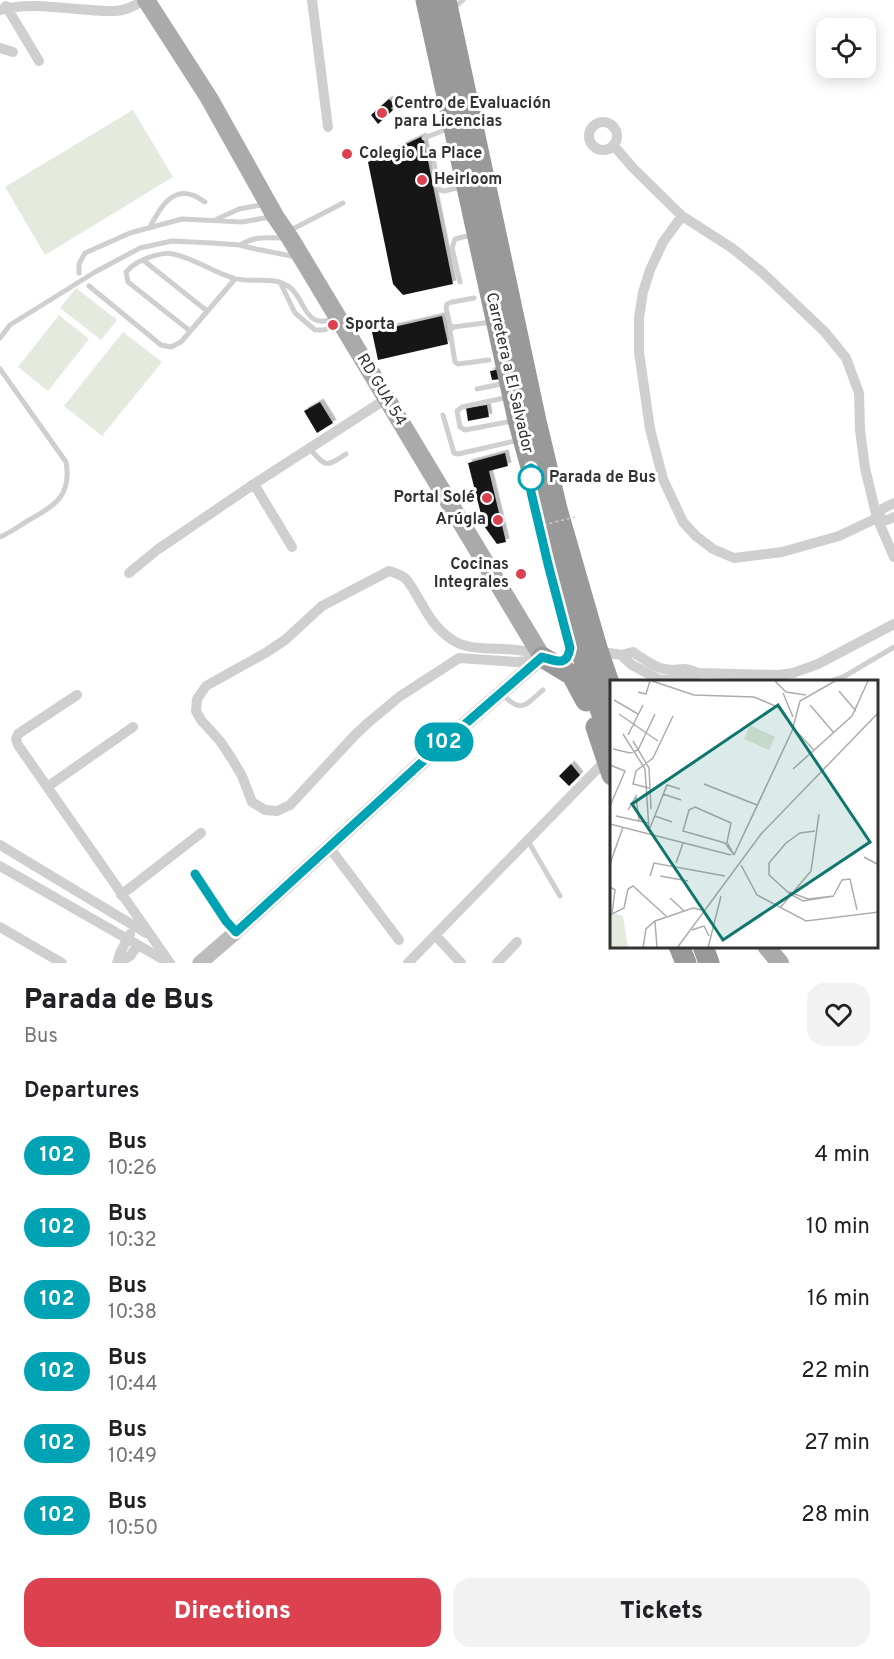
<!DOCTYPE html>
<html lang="en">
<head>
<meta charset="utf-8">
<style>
	:root { --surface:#fff; --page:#f2f2f2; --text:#202124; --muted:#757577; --accent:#dc414f }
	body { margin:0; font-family:Overpass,sans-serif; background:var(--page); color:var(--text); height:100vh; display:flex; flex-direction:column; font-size:22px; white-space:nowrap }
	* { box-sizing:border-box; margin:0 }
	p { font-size:20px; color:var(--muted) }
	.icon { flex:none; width:33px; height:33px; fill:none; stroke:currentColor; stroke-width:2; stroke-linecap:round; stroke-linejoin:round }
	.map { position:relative; height:963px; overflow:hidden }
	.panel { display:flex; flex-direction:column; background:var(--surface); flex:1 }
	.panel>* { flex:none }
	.badge { padding:0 12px; border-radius:20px; font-size:21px; line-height:39px }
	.tools { position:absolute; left:816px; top:18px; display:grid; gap:12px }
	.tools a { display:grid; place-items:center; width:60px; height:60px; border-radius:12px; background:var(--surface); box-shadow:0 3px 15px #0003; font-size:30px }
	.map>.badge { position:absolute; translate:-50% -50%; box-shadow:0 0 0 3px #fff }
	h2 { padding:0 24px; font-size:22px; line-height:54px }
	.round { display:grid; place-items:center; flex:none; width:63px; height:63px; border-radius:18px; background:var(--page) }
	.head { display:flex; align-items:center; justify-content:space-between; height:102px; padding:0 24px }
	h1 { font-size:28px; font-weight:800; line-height:45px }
	.button { display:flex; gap:12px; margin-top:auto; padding:12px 24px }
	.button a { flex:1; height:69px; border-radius:18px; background:var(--accent); color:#fff; font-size:24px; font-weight:800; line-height:69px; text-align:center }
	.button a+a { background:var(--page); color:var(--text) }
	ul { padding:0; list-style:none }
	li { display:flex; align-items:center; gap:18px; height:72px; padding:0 24px }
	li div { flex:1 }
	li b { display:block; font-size:22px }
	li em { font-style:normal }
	li .badge { min-width:66px; font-weight:700; text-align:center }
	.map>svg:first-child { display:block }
</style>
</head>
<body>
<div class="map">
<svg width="894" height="963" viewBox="0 0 894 963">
	<defs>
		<filter id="shadow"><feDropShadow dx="3.5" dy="-3.5" stdDeviation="0" flood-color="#0004"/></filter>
	</defs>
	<rect width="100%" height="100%" fill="#fff"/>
	<path fill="#e5eade" d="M133 110 173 177 45 255 5 187Z
		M76 288 117 320 101 340 60 308Z
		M59 315 89 339 48 391 18 367Z
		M123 332 162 362 102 436 64 406Z"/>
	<path fill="#191919" filter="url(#shadow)" d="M389 99 395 105 391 108 393 110 378 124 371 115Z
		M423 136 453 284 403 295 393 284 368 162Z
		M442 316 448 344 378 360 372 332Z
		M501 369 502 379 492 380 490 371Z
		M320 402 333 423 317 433 304 411Z
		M487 405 489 417 468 421 466 408Z
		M505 453 508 466 489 471 506 542 497 544 484 526 468 463Z
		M571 764 580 775 569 786 559 776Z"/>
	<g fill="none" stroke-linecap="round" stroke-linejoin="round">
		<path stroke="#cfcfcf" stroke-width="5" d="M452 9 463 0
			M424 138 450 128
			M433 155 437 185 440 190 444 191 462 187
			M215 220 239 209 266 204
			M150 227C158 212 170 187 192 195 197 196 201 200 205 202
			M289 231 343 203
			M240 245C258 235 266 238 285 238
			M143 260 207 311
			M79 273V264L85 253 130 233 182 219 242 222 270 217
			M280 282 295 313 315 330H324L339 324
			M460 282 452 248 455 239 471 235
			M89 286 161 345 171 347 181 342 235 279
			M451 329 446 308 447 304 452 302 474 298
			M190 331 128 282 126 272C133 264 140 261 150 257 156 255 166 252 173 254 194 258 212 272 233 278 250 284 271 275 288 286 306 297 303 332 335 318
			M0 338 10 325 95 272 140 248 172 241 212 243 240 245 251 248 296 257
			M489 360 458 364 455 362 450 331 453 327 492 322
			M0 369 66 462C72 495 55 506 29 520 19 526 10 533 0 537
			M477 389 506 383
			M509 397 462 407 457 411 460 427 465 430 513 421
			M443 415 454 453 458 454 519 440
			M310 449C326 467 325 468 346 454
			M831 681 845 676 894 647
			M503 695C522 714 525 705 543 690
			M528 841 560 896"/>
		<path stroke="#cfcfcf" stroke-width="10" d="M312 0 328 127
			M6 6 39 61
			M0 10C35 0 77 12 115 11 125 11 136 5 145 0
			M0 48 13 52
			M589 136a14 14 0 1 1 28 0a14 14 0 1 1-28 0Z
			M614 146 634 169 682 216 732 248 764 274 824 331 846 358 859 393 860 430 865 468 877 518 894 557
			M682 216 663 242 650 270 643 292 639 318V352L650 429 663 479 683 522 696 536 713 549 734 558 782 552 839 536 877 518 882 509 894 503
			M254 484 292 547
			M877 518 887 520 894 517
			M389 571C395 573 402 575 406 579 422 599 427 623 451 639 471 654 505 645 529 652 533 653 538 655 542 657L527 661 517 662 459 658 399 697 369 722 355 735 290 805 277 811 265 810 252 802 242 776 232 759 220 741 201 720 196 711 197 699 206 686 267 652 285 640 322 606Z
			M129 573 157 550 254 484 386 399
			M609 653 621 655 633 652C642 658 654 667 664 669 678 672 683 665 698 673L778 675 793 673 818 664 894 624
			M621 655 632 665 660 680 694 678 698 673
			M77 695 18 734 16 739 18 745 170 963
			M47 787 133 727
			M0 845 146 933
			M329 847 399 940
			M0 866 166 961
			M195 874 226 921 236 932
			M121 895 201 833
			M0 927 62 963
			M435 935 461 963
			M117 963 121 951 130 934
			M118 963 130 956 138 945
			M408 963 607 759
			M497 963 517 942"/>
		<path stroke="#bcbcbc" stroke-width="15" d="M200 963 236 932 433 752 542 657"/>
		<path stroke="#aaa" stroke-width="18" d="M146 0 209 98 275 216 290 238 542 657
			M766 946 780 963"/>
		<path stroke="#999" stroke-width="21" d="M426 0 518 420 590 682 612 741
			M446 0 536 421 557 509 597 648 612 692
			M542 657 572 675 586 701
			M596 727 612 775
			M679 946 686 963
			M703 946 709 963"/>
		<path stroke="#c9c9c9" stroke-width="1.5" stroke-dasharray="3 3" stroke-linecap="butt" d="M532 528 575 517"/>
	</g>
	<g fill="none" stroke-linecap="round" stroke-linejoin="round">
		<defs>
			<path id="line" d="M195 874 226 921 236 932 433 752 542 657C557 661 567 667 570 648L548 564 531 492V468"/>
		</defs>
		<use href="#line" stroke="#fff" stroke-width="14"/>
		<use href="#line" stroke="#00a3b4" stroke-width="9"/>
	</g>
	<g fill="#dc414f" stroke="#fff" stroke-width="2">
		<circle cx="382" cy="113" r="6"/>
		<circle cx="347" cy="154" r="6"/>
		<circle cx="422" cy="180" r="6"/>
		<circle cx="333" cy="325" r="6"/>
		<circle cx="487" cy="498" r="6"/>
		<circle cx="498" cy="520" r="6"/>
		<circle cx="521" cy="574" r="6"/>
	</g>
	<circle fill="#fff" stroke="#00a3b4" stroke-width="3" cx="531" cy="478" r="12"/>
	<g text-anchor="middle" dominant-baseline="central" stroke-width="6" stroke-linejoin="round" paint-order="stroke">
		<g font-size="16" font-weight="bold" fill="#323232" stroke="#fff" text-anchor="start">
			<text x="394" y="104">Centro de Evaluación<tspan x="394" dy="18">para Licencias</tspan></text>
			<text x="359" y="154">Colegio La Place</text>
			<text x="434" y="180">Heirloom</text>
			<text x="345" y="325">Sporta</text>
			<text x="475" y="498" text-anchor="end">Portal Solé</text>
			<text x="486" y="520" text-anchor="end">Arúgla</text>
			<text x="509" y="565" text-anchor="end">Cocinas<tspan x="509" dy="18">Integrales</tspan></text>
		</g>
		<g font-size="16" fill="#323232" stroke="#fff">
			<text transform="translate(509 373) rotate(77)">Carretera a El Salvador</text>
			<text transform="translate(381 390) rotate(59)">RD GUA 54</text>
		</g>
		<g font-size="16" font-weight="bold" fill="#323232" stroke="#fff" text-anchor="start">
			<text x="549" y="478">Parada de Bus</text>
		</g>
	</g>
	<g transform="translate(610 680)">
		<rect width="268" height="268" fill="#fff"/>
		<path d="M140 45 165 57 159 70 134 59Z" fill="#e5eade"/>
		<path d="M0 232 13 236 18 268H0Z" fill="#e5eade"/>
		<path fill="none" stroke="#adadad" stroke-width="1.5" d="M42 1 84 15 144 17 168 27 183 48M165 1 176 12 196 15M229 11 246 31M28 12 36 14 40 1M173 13 183 37M4 20 28 34M200 25 224 53M9 34 48 61M188 53 204 70M13 54 35 89 39 150M18 55 33 25M23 61 39 88 41 129M3 69 20 73 28 70 45 34M0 85 15 91 0 126M183 89 242 36 258 1M94 104 147 125M39 108 23 104 26 91 43 78 63 36M53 114 71 120M85 127 121 143 117 162 124 175 115 163 73 151 79 130ZM18 130 26 116 29 141M6 136 38 143M45 136 62 142M0 144 121 175M40 148 57 105 70 109M124 175 182 51 190 21 225 1M257 179 254 177 269 185M66 183 73 163M0 184 13 147M131 185 147 215 196 241 269 232M40 196 44 183 115 196M50 196 78 201M0 207 5 210 2 234 14 228 18 209 23 206 56 236M179 212 198 219 224 216 193 221 180 214 159 195V183L176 163 190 153 205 151M224 215 232 200 240 199 247 230M60 218 74 231M170 228 201 191 209 134M45 241 47 268M82 250 94 246 99 256M33 268 36 249 45 241 83 228 91 230M67 268 151 154 269 32M98 268 111 216"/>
		<path fill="#0f766e" fill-opacity="0.15" stroke="#0f766e" stroke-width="3" d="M168 25 260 162 113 260 22 124Z"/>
		<rect width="268" height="268" fill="none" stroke="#323232" stroke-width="3"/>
	</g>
</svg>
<div class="tools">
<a><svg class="icon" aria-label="locate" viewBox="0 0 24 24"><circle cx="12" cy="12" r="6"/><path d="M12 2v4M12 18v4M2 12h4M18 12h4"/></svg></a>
</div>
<b class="badge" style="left:444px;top:742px;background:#00a3b4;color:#fff">102</b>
</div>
<section class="panel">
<div class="head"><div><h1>Parada de Bus</h1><p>Bus</p></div><a class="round"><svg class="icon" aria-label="heart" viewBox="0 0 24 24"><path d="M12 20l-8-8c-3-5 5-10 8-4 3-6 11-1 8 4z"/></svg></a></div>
<h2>Departures</h2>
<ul>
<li><span class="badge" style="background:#00a3b4;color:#fff">102</span><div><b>Bus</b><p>10:26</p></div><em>4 min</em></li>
<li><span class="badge" style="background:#00a3b4;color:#fff">102</span><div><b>Bus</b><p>10:32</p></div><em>10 min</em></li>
<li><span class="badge" style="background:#00a3b4;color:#fff">102</span><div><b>Bus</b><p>10:38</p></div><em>16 min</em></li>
<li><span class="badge" style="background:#00a3b4;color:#fff">102</span><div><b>Bus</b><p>10:44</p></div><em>22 min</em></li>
<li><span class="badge" style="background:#00a3b4;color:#fff">102</span><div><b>Bus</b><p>10:49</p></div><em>27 min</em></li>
<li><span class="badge" style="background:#00a3b4;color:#fff">102</span><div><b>Bus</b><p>10:50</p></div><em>28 min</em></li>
</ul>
<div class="button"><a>Directions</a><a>Tickets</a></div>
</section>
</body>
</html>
